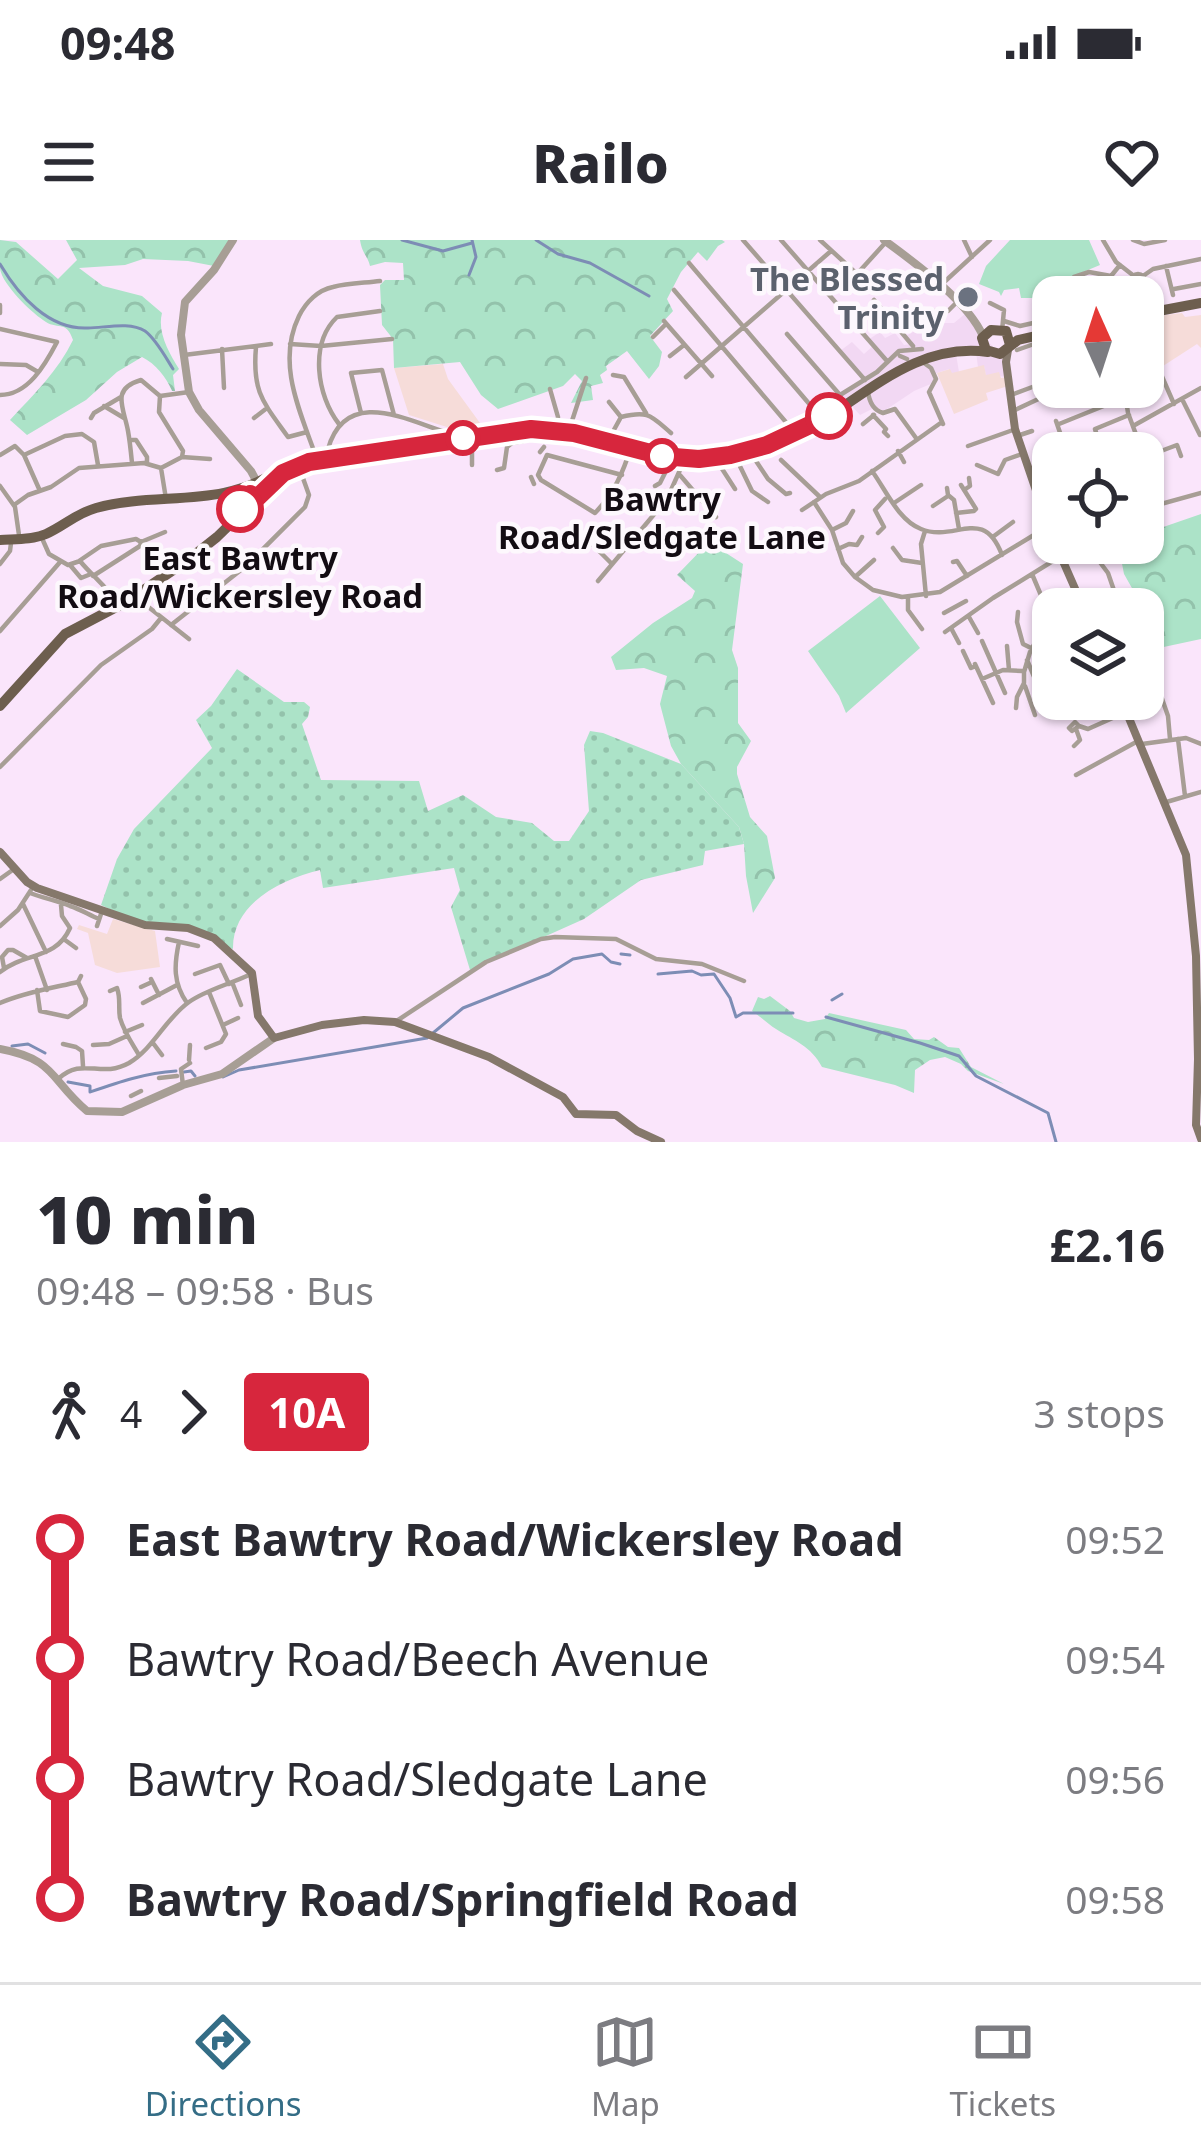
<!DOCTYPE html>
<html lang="en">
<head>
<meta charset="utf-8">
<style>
	:root { --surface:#fff; --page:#f7f7f7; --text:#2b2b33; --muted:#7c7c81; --line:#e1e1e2; --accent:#346d86 }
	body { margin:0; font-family:"Noto Sans",sans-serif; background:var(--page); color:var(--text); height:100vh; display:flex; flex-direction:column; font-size:45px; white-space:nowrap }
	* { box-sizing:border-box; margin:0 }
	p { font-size:39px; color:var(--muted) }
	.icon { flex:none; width:66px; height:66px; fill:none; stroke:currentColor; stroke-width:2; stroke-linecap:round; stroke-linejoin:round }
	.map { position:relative; height:902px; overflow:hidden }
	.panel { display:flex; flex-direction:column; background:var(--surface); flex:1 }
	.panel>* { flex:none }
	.badge { padding:0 24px; border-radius:9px; font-size:42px; line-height:78px }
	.needle { width:78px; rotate:357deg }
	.buttons { position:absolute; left:1032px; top:36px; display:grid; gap:24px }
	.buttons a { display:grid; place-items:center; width:132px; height:132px; border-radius:24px; background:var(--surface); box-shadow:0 3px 9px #0004; font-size:60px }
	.map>.badge { position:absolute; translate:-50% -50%; box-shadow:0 0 0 6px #fff }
	.legs { display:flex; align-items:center; gap:18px; height:132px; padding:0 36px; font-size:39px }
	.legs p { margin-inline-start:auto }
	.head { display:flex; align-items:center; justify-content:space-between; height:204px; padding:0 36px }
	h1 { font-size:66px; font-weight:800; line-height:90px }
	ul { padding:0 36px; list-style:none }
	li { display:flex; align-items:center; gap:42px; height:120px; font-size:45px }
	li i { display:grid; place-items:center; width:18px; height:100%; margin:0 15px; background:currentColor }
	li i::after { content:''; width:30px; height:30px; margin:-15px; border:9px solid; border-radius:50%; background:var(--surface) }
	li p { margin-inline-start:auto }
	li:first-child i { background:linear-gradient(#0000 50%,currentColor 0) }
	li:last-child i { background:linear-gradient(currentColor 50%,#0000 0) }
	.status { display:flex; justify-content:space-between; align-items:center; height:84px; padding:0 60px; background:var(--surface); direction:ltr }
	.status svg { height:33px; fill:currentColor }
	header { display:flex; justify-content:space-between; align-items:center; height:156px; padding:0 36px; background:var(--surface); font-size:54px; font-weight:800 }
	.tabs { display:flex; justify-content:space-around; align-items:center; height:168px; border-top:3px solid var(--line); background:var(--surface); font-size:33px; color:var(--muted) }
	.tabs a { display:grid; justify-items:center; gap:6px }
	.tabs .current { color:var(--accent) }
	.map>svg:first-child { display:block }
</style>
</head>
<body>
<div class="status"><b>09:48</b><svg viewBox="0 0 49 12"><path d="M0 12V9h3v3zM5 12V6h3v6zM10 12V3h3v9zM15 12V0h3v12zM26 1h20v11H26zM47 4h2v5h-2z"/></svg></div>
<header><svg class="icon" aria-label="menu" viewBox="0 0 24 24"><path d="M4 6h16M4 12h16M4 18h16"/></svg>Railo<svg class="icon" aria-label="heart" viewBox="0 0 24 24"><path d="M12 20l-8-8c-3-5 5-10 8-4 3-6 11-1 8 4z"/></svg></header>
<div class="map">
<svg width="1201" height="902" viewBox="0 0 1201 902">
	<defs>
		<pattern id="grass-dots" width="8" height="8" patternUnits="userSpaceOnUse" patternTransform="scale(3)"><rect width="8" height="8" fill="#ace3c8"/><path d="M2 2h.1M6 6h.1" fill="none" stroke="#93c2ab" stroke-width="1.8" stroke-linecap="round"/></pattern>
		<pattern id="forest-crowns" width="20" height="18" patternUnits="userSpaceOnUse" patternTransform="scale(3)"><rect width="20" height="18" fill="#ace3c8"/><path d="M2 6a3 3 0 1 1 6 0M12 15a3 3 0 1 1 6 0" fill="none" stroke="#93c2ab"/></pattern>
	</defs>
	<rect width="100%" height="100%" fill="#fae5fb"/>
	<path fill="#f2d8f3" d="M965 74 1004 120 1008 137 986 135 984 126 978 127 976 112 956 114 959 132 951 134 949 129 934 134 933 143 914 151 884 171 876 167 860 175 841 154 864 140 840 111 852 102 864 114 873 106 868 100 880 92 885 98 895 93 904 105 911 104 906 96 920 88 922 83H954Z"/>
	<path fill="#f6dcd9" d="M1182 73 1185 77 1201 75V108L1197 104 1146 137 1143 130V78Z
		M443 124 448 139 480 183 479 187 450 188 409 175 394 128Z
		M984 125 986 135 999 132 1001 138 1007 137 1008 146 986 153 988 160 954 174 937 133 950 129 952 133Z
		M113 679 155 691 160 727 117 733 95 725 88 693 77 689 79 685 107 694Z"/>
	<path fill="url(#grass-dots)" d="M237 429 284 462H304L310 467 308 477 302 484 321 540 419 541 428 571 463 555 496 577 532 583 554 601H569L589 571 584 505 590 491 603 493 681 524 739 587 744 604 705 611 703 625 641 640 584 679 470 730 451 667 460 650 454 628 323 648 320 630C281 639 232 664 233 709L226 706 213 695 137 682 101 665 117 619 134 589 212 508 196 480 211 466Z"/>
	<path fill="url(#forest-crowns)" d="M0 0 16 2 58 39 77 20 66 0H231L214 26 188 21 143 19 125 25 79 28 103 46 142 56 162 73C157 92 169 113 179 129L173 135 175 151H172C166 137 156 124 142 117L117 132 86 160 27 195 10 180C34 154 58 131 73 100 66 79 57 91 43 80 30 71 3 45 0 29 0 21 0 9 0 0Z
		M360 0H722L725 2 718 6 707 21 698 12 681 32 667 59 673 71 650 96 662 112 659 126 649 139 627 111 606 126 607 130 600 135 603 143 591 146 593 160 571 163 582 141 575 134 563 146 498 169 481 155 460 122 394 128 393 99 382 85 380 45 385 40H404L403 23 385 22 370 26C368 16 362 14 360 0Z
		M1201 274V399L1159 408 1154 387 1124 334 1118 303H1143V294Z
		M709 302 743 324 732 410 738 428V483L751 501 737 527V534L750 577 767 596 775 638 753 673 746 636 744 604 739 587 681 524 671 506 660 464 667 436 644 428 616 430 611 417 653 383 692 358 695 351 677 335Z
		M770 756 790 771 794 778 808 782 825 779 829 773 906 790 914 799 929 800 934 797 948 807 959 808 971 827 1004 844 968 831 961 824 945 817 930 820 915 830 914 853 895 845 822 827C811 806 795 801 776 789 768 784 761 777 752 771L758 757 764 759Z"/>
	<path fill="#ace3c8" d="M1010 0H1089L1100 25 1071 37 1049 54 1053 77 1049 68 1046 67 1044 58H1021L1019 48 1004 50 1001 56 999 52 979 44 986 26Z
		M880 356 920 408 846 473 839 456 808 411Z"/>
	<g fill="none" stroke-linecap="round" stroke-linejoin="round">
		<path stroke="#7d8db5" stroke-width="3" d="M402 0 443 11 472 3
			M536 0 558 14 590 23 649 56
			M0 24C19 56 49 90 88 88 105 88 129 81 145 91 156 99 166 118 173 129
			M469 35 476 17 472 0
			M621 714 630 715
			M658 734 692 731 701 735 714 734 730 758 736 777 743 773H793
			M832 760 842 754
			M826 777 920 803 959 816 976 836 1048 873 1056 902
			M12 806 28 804 45 813
			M184 832 191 831 195 836
			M223 837 239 830 427 798 463 768 549 734 573 719 602 714 611 722 620 724
			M68 842 90 846V852C119 842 145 833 176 831"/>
		<path stroke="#a79e95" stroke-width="4.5" d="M743 0 865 140
			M781 0 887 121
			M820 0 857 34 886 2
			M964 0 972 17
			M1103 0 1116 22 1134 36
			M1133 0 1144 4 1165 0
			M689 23 817 173 822 174
			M1166 26 1173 55
			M1131 41a7 7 0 1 1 14 0a7 7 0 1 1-14 0Z
			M1143 36 1153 29 1201 19
			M941 45 990 0
			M1174 49 1201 44
			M674 50 796 194
			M1077 57 1074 37 1089 32 1111 36 1120 25
			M1138 57 1147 58
			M874 60 913 106
			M990 63 1004 70 1002 91
			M0 65V73
			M935 71H948L956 63
			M664 81 712 136
			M1004 81 1020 86 1042 81
			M0 89 57 102C45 125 28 155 0 155
			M787 94 840 155 877 132 899 111 922 109
			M653 97 666 84
			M290 104 321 106 392 99
			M256 107C252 152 263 162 288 197L307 192
			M222 109 224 148
			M1017 110 1051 98
			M184 115 271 104
			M670 116 684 105
			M900 116 907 119
			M924 123 931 128 936 139 929 152 943 184
			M0 124 26 125 38 132
			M1160 132 1174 164
			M613 135 624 137 646 173
			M686 137 831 11
			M1124 147 1128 173 1162 264
			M550 149 558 177 557 186
			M868 151C869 161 873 170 883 173L895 169 916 198
			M1011 155 1035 146 1053 135
			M160 156 159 172 183 211 182 217
			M1182 159 1200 195
			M609 162 621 177
			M104 166 124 178
			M1013 171 1064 147
			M361 173 351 133 382 130 394 175
			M873 175 886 189 884 192 888 196
			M91 178 94 173 121 157
			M254 178 267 168
			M1056 181 1067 213
			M339 184C317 156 309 104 337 77L380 71
			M863 184 874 175
			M1059 184 1126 157
			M1133 186 1201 148
			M570 187 586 138
			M1017 196 1032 191
			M610 197 621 177C649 170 651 176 671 193
			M1098 199 1095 189 1129 175
			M132 200H136L147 217V223
			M472 201V225
			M968 206 1013 190
			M328 209C347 143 413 184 455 195
			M314 211C298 167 277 121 299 76 306 62 318 50 333 47 348 43 365 43 380 41
			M898 211 904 222
			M540 212 544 207
			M750 212 768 239 786 254 790 253
			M0 215 15 206 24 215 65 196 82 194 94 202 98 225
			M24 215 40 251
			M307 216C314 210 326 206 333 212
			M182 217 210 219
			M1145 217 1177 205 1181 216
			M736 218 752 251 768 262
			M680 220V229L706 223
			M781 220 820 257
			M717 221 735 249
			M132 223C131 213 130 202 128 191 124 168 110 149 141 140L160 156 189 152
			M977 225 998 234 1005 220 1022 214
			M161 228 182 217
			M497 230 504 228 507 207 512 203 523 201V193
			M872 231C886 250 898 280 921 289 955 303 983 265 1002 315
			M679 234 716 277
			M622 235 547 215 538 235 541 240 595 273C614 253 623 233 631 207
			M531 237 534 244
			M0 246 15 267 19 295
			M655 246 660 243 669 225 680 226
			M947 248 948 255 954 260 959 289
			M964 250 970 246 969 238
			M814 262 832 290 843 323 855 337 873 350 902 357 940 352 1047 287
			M894 263 921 245
			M14 265 28 255 51 247 79 228 144 223 161 228 166 259
			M933 266 948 256
			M1143 269 1201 253
			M802 270 826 254 859 241 942 182
			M956 273 974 271 976 269 961 245
			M832 290 846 283 853 271
			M925 291 921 304 926 356
			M878 293 884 287 875 270 885 259
			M583 295 612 324
			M41 296 49 314 68 325 80 321C93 337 108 347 118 365
			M994 296 1013 282
			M1104 303V304
			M893 308 902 320 922 323
			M838 309 849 304 857 305 862 297
			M79 321 101 306 136 299 141 302
			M1099 321 1108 333 1118 362 1109 369
			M953 322 957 321 967 336
			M0 324 10 311 11 303
			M70 325 81 338 91 334
			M93 336 140 306 141 302 165 292
			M855 337 874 320
			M598 341 667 259 680 230
			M137 358 189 399
			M908 358V370L922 389
			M1118 362 1131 369
			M1018 372 1017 382 1023 404 1031 408
			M944 373 966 361
			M969 377 978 393
			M171 385 246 326 305 267 309 255 299 227
			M951 388 959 403
			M0 391 61 321
			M1042 391 1053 413
			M945 392 993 358 1061 316
			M982 401 1005 453
			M1036 401 1051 438
			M1007 406 1009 430
			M963 411 971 428 976 426
			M1027 420 1041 453
			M975 424 993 463
			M982 439 1003 430 1022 431
			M1025 446 1035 475
			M1160 453 1168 476 1170 499
			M1016 468 1017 457 1024 443V432L1030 412 1046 382 1043 360 1032 334
			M1079 486 1075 482 1069 488 1072 491 1079 486 1088 489 1126 472
			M1178 499 1185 556
			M1142 504 1186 498 1201 504
			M1074 506 1080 500 1076 489
			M0 527 101 425 152 389 161 378
			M1076 535 1138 501
			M1163 563 1201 552
			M0 639 14 629
			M30 653C43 658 58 661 70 666 80 669 89 675 99 679
			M23 664 46 712
			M0 686 18 670 31 650
			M97 686 101 674
			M167 699 198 706
			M65 700 76 708
			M179 702C174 725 173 743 187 763
			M35 716 47 750
			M4 728 2 717 8 710H13L27 718
			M0 732C25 712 56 720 70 688L62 676 61 665
			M195 734 220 725 229 744
			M151 739 159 755
			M232 742 241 765
			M141 747 152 742
			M37 750 40 771 68 777 85 765 86 759 78 742
			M110 751 117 748C121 759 118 767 120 778 124 792 132 803 139 815
			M0 763C26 752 52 748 78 742L81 736
			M143 763 177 745
			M395 782 486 722 541 699 555 697 616 699 656 719 702 724 744 741
			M223 785 238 778
			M125 792 142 785
			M153 803 162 815
			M63 804 76 807 82 811 83 826
			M93 805 109 804 127 796
			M206 808 221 802 226 794 209 752
			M189 820 190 805
			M159 838 177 836
			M58 839C83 816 100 839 129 823 154 808 165 779 189 762 206 750 230 744 249 735
			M183 845 181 829 190 823
			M131 856 141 851"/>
		<path stroke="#a79e95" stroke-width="8" d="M233 0 214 30 185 62 181 95 189 152 199 170 251 231 258 244
			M884 0C915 23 967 60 983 96
			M0 809C56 819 50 840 87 871L122 872 183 845 222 834 274 798"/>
		<path stroke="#85786b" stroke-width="8" d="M1008 110 1006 122 1015 189 1053 300
			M1055 303 1084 369
			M1121 459 1186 615 1196 716 1198 819 1196 885 1201 899
			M0 612 27 642 37 648 145 685 188 688 214 698 252 733 258 776 274 798 322 785 364 780 395 782 489 817 563 857 576 874 616 875 637 891 661 902"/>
		<path stroke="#6d5e4e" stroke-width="10" d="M1143 74 1201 63
			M1010 105 1006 91 991 90 982 98 986 110 1000 114 1018 100 1053 92
			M0 300C15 299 32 300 46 294 64 286 77 273 96 268 157 251 223 269 277 231
			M0 466 65 394 126 362 188 320 217 297 283 233 298 226 508 191C527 189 545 188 564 191 628 200 666 229 735 214 768 207 801 194 829 176 878 144 925 103 988 112"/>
	</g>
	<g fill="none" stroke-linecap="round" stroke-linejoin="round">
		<defs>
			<path id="line-1" d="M240 269 248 261 250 254 258 257 283 233 309 222 531 189 574 193 662 216 699 219 730 215 767 205 829 176"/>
		</defs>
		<use href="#line-1" stroke="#fff" stroke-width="27"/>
		<use href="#line-1" stroke="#d7263d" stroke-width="18"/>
	</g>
	<circle fill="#6b7280" stroke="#fdf8fd" stroke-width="4.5" cx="968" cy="57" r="12"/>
	<g fill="#fff" stroke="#d7263d" stroke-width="6">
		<circle cx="829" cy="176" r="21"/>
		<circle cx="463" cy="198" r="15"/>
		<circle cx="662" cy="216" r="15"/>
		<circle cx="240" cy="269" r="21"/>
	</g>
	<g text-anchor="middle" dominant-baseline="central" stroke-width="9" stroke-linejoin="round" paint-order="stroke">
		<g font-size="33" font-weight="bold" fill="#5b616d" stroke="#fdf8fd" text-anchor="end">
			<text x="944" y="38">The Blessed<tspan x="944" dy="38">Trinity</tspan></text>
		</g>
		<g font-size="33" font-weight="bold" fill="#130c13" stroke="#fdf8fd">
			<text x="662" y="258">Bawtry<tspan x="662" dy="38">Road/Sledgate Lane</tspan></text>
			<text x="240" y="317">East Bawtry<tspan x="240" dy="38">Road/Wickersley Road</tspan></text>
		</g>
	</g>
</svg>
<div class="buttons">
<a><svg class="needle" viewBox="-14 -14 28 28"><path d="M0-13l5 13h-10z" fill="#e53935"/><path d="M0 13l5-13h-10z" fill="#7c7c81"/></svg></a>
<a><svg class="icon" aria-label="locate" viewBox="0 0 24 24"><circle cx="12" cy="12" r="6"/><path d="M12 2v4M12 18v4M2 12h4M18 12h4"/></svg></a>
<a><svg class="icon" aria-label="layers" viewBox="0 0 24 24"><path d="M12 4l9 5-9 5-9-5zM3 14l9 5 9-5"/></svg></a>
</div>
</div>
<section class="panel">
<div class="head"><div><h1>10 min</h1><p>09:48 – 09:58 · Bus</p></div><b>£2.16</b></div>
<div class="legs"><svg class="icon" aria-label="walk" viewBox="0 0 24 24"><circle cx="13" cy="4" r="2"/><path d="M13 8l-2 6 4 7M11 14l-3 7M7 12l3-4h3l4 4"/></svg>4<svg class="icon" aria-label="forward" viewBox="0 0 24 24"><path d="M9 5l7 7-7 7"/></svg><b class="badge" style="background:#d7263d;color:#fff">10A</b><p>3 stops</p></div>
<ul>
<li><i style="color:#d7263d"></i><b>East Bawtry Road/Wickersley Road</b><p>09:52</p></li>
<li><i style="color:#d7263d"></i><span>Bawtry Road/Beech Avenue</span><p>09:54</p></li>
<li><i style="color:#d7263d"></i><span>Bawtry Road/Sledgate Lane</span><p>09:56</p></li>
<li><i style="color:#d7263d"></i><b>Bawtry Road/Springfield Road</b><p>09:58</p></li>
</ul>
</section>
<nav class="tabs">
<a class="current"><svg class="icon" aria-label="directions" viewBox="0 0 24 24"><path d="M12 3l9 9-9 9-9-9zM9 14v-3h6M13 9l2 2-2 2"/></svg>Directions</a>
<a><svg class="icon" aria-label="map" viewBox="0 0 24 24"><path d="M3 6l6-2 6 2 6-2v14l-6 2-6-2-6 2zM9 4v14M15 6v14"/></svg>Map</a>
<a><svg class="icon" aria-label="tickets" viewBox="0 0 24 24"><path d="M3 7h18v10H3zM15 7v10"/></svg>Tickets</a>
</nav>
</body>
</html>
